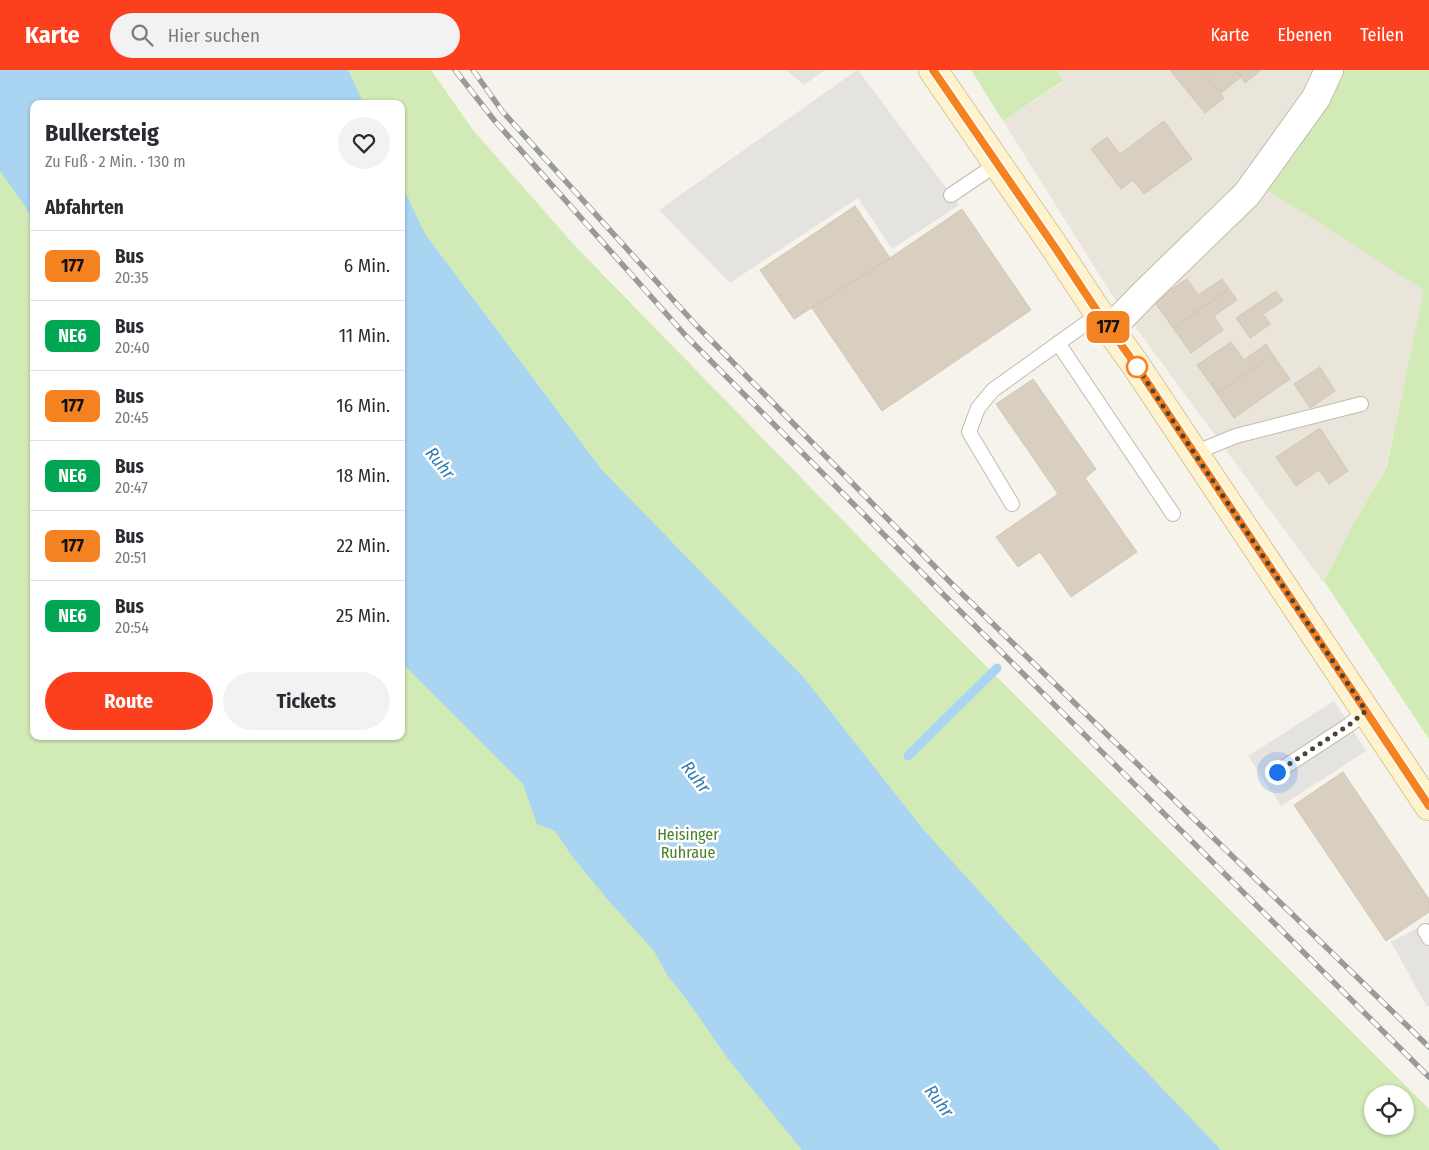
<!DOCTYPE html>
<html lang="de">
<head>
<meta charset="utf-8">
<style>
	:root { --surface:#fff; --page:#f2f2f3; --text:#2b2b33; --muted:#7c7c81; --line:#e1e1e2; --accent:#fc3f1d }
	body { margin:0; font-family:"Fira Sans Condensed",sans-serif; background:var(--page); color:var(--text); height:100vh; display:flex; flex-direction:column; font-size:19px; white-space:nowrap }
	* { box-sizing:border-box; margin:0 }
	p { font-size:16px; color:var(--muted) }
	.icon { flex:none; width:28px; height:28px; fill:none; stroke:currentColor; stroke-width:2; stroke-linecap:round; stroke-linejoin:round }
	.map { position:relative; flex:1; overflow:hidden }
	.details { position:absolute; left:30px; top:30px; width:375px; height:640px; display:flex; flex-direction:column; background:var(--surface); border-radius:10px; box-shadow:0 1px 4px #0004 }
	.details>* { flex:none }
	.badge { padding:0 10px; border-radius:8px; font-size:18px; line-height:32px }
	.controls { position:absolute; left:1364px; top:1015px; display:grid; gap:10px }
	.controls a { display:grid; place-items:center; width:50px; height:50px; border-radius:50%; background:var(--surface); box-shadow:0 1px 4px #0004; font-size:25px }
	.you { position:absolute; width:25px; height:25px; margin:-12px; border:4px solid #fff; border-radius:50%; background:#1a73e8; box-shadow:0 0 0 8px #1a73e833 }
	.map>.badge { position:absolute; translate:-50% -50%; box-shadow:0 0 0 2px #fff }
	h2 { padding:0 15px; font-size:19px; line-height:45px }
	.round { display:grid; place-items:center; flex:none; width:52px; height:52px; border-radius:26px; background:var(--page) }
	.head { display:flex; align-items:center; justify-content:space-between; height:85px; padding:0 15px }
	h1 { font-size:24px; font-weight:700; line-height:38px }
	.action { display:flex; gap:10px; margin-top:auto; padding:10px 15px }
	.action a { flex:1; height:58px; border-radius:30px; background:var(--accent); color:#fff; font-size:20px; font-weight:700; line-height:58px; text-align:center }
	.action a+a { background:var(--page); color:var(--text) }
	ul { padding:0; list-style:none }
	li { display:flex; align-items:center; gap:15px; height:70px; padding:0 15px; border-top:1px solid var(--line) }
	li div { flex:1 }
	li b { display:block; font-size:19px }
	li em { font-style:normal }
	li .badge { min-width:55px; font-weight:700; text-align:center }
	header { display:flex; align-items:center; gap:30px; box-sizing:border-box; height:70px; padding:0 25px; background:var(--accent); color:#fff }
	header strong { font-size:24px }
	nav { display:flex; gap:28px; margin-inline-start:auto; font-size:18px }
	.search { width:350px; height:45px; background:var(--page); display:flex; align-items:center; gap:12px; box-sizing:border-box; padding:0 18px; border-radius:28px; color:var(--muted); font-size:19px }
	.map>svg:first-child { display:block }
</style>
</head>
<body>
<header>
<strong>Karte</strong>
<div class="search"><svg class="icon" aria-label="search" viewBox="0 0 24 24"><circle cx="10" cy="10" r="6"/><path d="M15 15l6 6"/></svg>Hier suchen</div>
<nav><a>Karte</a><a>Ebenen</a><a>Teilen</a></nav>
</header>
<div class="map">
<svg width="1429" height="1080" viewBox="0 0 1429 1080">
	<rect width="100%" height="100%" fill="#f6f3ec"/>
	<path fill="#eae5da" d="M1057 0H1321L1425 219 1385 400 1354 452 1323 512 1114 228 1003 51 1063 12Z"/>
	<path fill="#d2eab5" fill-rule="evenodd" d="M0 0H431L473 60 574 175 938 548 1429 1039V1080H0ZM34 34H401V666H34ZM1372 1024H1405V1056H1372Z
		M971 0H1057L1063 11 1003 51Z
		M1338 0H1429V669L1324 511 1353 454 1386 399 1424 220 1266 119Z"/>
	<path fill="#e5e3e0" d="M786 0H825L804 15Z
		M857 0H858L959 135 892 179 858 128 730 213 659 140Z
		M1334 631 1366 681 1281 736 1248 686Z
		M1429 852V936L1427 937 1391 872Z"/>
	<path fill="#a9d4f2" d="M0 0H348L364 34H34V152L23 133 0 101Z
		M401 114 425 164 601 399 805 609 922 758 1060 911 1221 1080H802L729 990 684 926 667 905 654 881 608 830 572 786 555 761 537 754 523 714 401 592Z"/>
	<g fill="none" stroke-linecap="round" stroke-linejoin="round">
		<path stroke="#a9d4f2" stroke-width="9" d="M908 686 997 598"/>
	</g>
	<path fill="#d8cfc1" stroke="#d3c7b4" d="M1170 0H1202L1224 28 1205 43Z
		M1202 0H1235L1241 7 1221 23Z
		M1235 0H1261L1245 13Z
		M1164 51 1192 89 1144 124 1133 110 1121 119 1091 79 1107 67 1120 84Z
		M855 136 890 188 794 249 760 200Z
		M962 139 1031 240 882 341 812 238 890 188Z
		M1187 209 1198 225 1222 209 1229 219 1173 258 1154 231Z
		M1229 219 1237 230 1214 246 1223 260 1191 283 1173 258Z
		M1276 221 1283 231 1263 244 1270 254 1250 268 1236 248Z
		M1231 272 1244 290 1266 274 1273 285 1217 323 1197 295Z
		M1273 285 1290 309 1234 348 1217 323Z
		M1320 297 1335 321 1310 338 1294 314Z
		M1033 309 1096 399 1085 408 1137 482 1071 527 1040 482 1018 497 996 467 1058 424 996 334Z
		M1320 358 1348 401 1329 414 1319 400 1296 416 1276 387Z
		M1343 702 1429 829V842L1386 871 1294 735Z"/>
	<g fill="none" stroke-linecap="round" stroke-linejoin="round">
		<defs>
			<path id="service" d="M951 125 997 94
				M1058 273 1173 444
				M1194 383 1236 366 1361 334
				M1012 434 969 362 978 338 993 320 1099 244
				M1277 702 1349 655 1366 641
				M1425 861 1429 868"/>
			<path id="minor" d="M1110 259 1146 222 1247 124 1316 28 1329 0"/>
			<path id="secondary" d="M933 0 1056 179 1099 244 1135 294 1429 736"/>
		</defs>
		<use href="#service" stroke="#c2bbae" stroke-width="16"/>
		<use href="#minor" stroke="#c2bbae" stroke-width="30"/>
		<use href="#secondary" stroke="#d6c79b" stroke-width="30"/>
		<use href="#service" stroke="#fff" stroke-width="14"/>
		<use href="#minor" stroke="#fff" stroke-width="28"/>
		<use href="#secondary" stroke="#fff3cd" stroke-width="28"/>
		<defs>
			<path id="rail" d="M455 0 494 50 686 266 946 527 1429 1007
				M473 0 502 41 696 255 953 515 1429 977"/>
		</defs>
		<use href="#rail" stroke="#9a9a9a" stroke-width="5.5"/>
		<use href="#rail" stroke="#fff" stroke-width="4" stroke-dasharray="11" stroke-linecap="butt"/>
	</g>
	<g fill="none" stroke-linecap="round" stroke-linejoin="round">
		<defs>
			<path id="line" d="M933 0 1056 179 1099 244 1135 294 1429 736"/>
		</defs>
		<use href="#line" stroke="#fff" stroke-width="11"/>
		<use href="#line" stroke="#f58220" stroke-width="8"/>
		<path stroke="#4b4439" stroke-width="5" stroke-dasharray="0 9" d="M1137 297 1135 294 1366 641 1349 655 1277 702"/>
	</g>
	<circle fill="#fff" stroke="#f58220" stroke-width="2.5" cx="1137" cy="297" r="10"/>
	<g text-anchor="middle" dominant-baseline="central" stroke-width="5" stroke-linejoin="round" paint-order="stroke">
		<g font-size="16" fill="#4a7f2a" stroke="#fff">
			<text x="688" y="764">Heisinger<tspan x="688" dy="18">Ruhraue</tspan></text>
		</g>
		<g font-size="18" font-style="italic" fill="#2e7ab2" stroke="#fff">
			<text transform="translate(440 393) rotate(51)">Ruhr</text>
			<text transform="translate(696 707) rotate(52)">Ruhr</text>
			<text transform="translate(939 1031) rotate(53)">Ruhr</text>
		</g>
	</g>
</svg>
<div class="controls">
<a><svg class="icon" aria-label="locate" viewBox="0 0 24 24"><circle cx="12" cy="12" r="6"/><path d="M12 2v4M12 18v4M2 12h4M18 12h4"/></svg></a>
</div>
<div class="you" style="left:1277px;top:702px"></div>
<b class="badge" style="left:1108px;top:257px;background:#f58220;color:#111">177</b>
<section class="details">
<div class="head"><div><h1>Bulkersteig</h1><p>Zu Fuß · 2 Min. · 130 m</p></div><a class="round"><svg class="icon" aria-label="heart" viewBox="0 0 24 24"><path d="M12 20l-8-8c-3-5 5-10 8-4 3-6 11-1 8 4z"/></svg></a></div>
<h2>Abfahrten</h2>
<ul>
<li><span class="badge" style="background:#f58220;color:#111">177</span><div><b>Bus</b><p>20:35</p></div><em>6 Min.</em></li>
<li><span class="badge" style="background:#00a651;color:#fff">NE6</span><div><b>Bus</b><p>20:40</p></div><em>11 Min.</em></li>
<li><span class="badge" style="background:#f58220;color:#111">177</span><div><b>Bus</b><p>20:45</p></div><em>16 Min.</em></li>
<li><span class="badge" style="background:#00a651;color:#fff">NE6</span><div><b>Bus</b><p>20:47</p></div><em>18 Min.</em></li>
<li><span class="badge" style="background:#f58220;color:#111">177</span><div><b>Bus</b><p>20:51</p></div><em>22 Min.</em></li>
<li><span class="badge" style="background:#00a651;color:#fff">NE6</span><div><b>Bus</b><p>20:54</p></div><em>25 Min.</em></li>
</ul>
<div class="action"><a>Route</a><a>Tickets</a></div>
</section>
</div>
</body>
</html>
